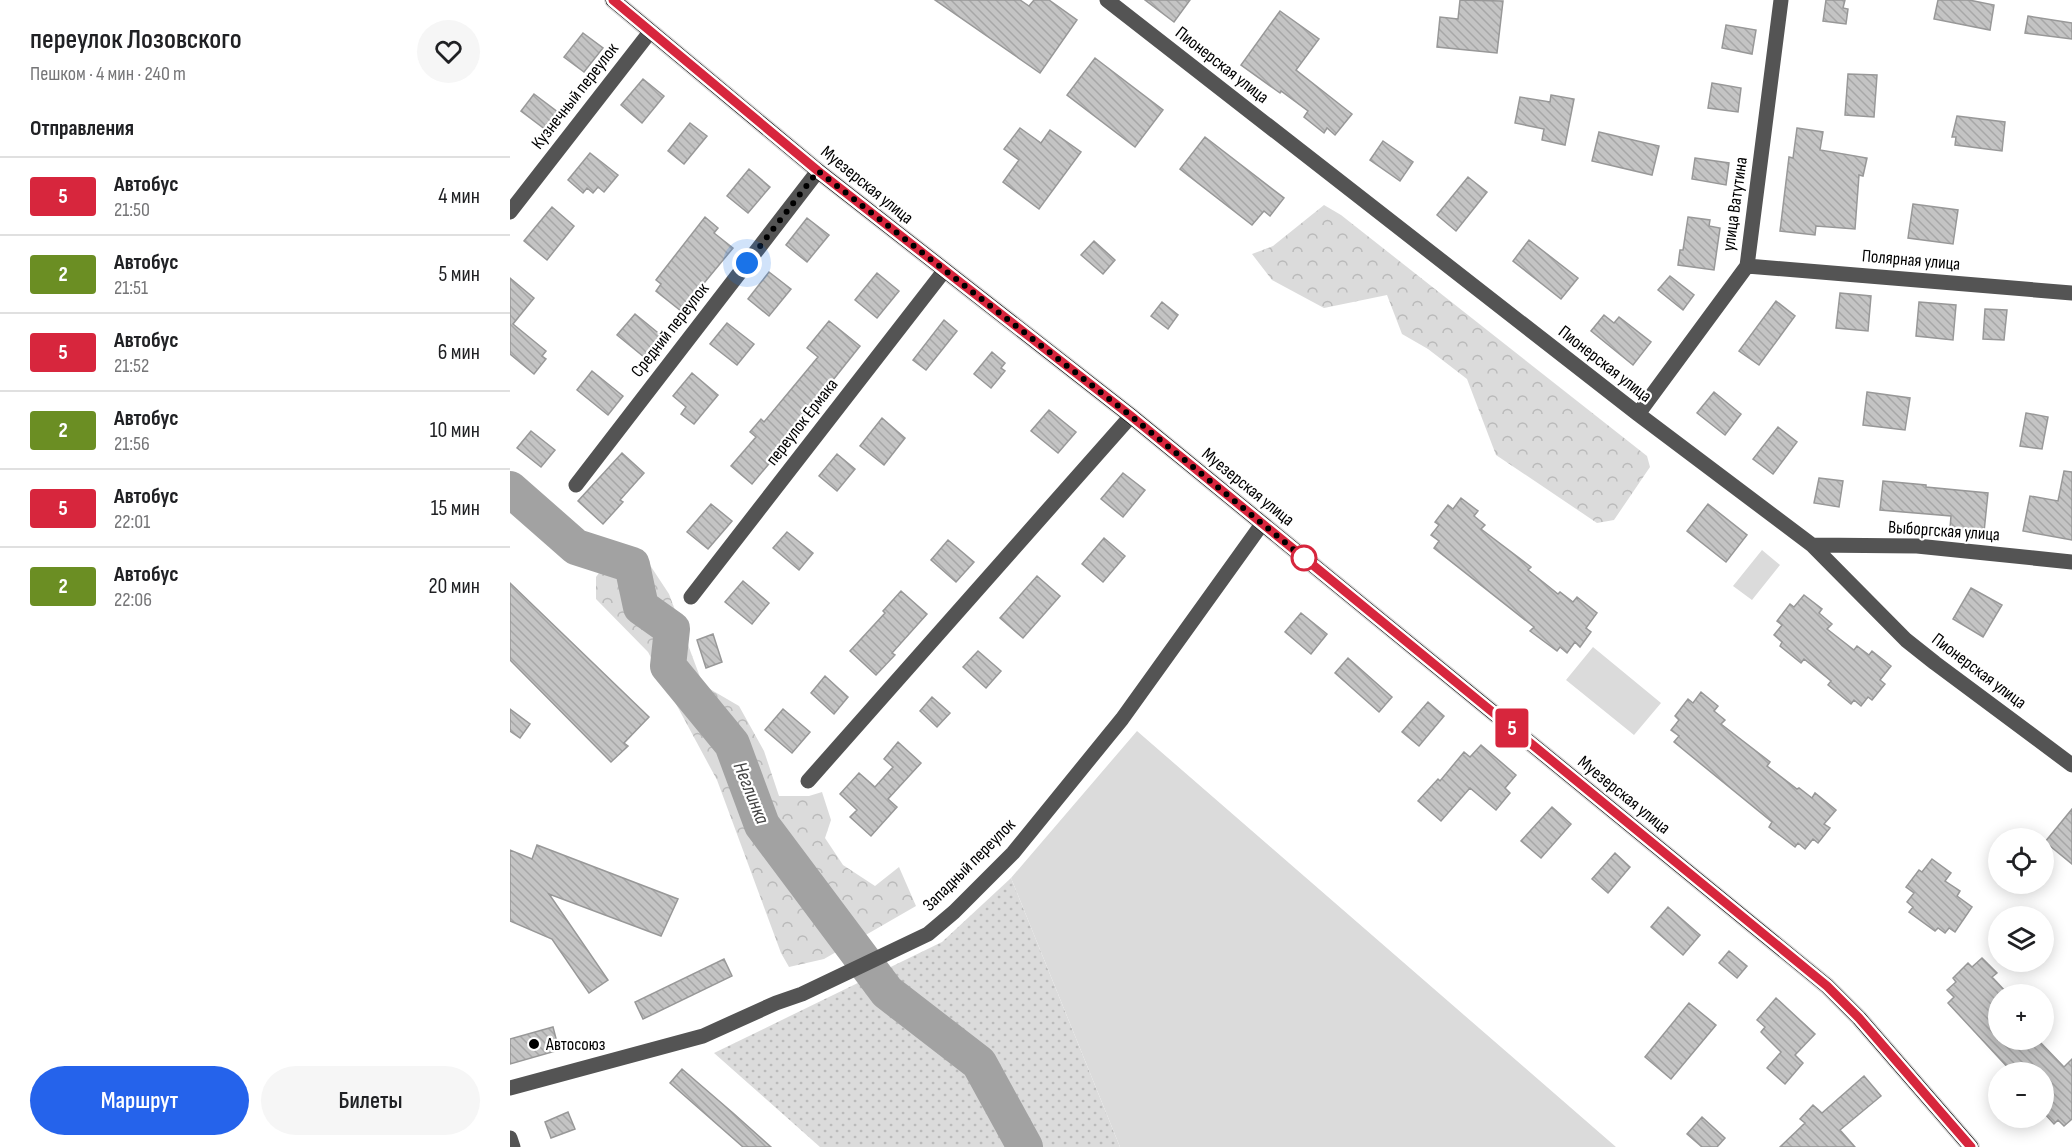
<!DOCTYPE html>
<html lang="ru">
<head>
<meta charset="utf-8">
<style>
	:root { --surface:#fff; --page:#f6f6f6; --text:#202124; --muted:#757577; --line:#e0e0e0; --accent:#2563eb }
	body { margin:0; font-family:"Sofia Sans Condensed",sans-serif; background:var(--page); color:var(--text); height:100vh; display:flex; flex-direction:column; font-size:22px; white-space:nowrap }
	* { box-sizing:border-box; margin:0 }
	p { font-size:20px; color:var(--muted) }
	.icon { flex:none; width:33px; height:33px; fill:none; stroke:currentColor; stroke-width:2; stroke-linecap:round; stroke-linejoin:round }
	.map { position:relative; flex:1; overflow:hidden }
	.panel { display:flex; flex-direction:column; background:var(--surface); width:510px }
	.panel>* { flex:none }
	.badge { padding:0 12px; border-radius:4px; font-size:21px; line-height:39px }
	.tools { position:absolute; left:1478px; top:828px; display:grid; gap:12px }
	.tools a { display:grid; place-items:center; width:66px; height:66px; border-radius:50%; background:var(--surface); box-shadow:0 3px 15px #0003; font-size:30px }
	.you { position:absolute; width:30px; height:30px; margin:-15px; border:4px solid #fff; border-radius:50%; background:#1a73e8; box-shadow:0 0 0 9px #1a73e833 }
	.map>.badge { position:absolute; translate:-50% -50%; box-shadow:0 0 0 3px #fff }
	h2 { padding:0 30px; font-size:22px; line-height:54px }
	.round { display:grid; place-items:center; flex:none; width:63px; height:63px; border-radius:32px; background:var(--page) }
	.head { display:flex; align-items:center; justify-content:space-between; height:102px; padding:0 30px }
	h1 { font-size:28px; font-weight:600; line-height:45px }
	.button { display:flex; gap:12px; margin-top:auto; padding:12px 30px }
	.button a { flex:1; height:69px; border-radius:36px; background:var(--accent); color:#fff; font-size:24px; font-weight:600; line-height:69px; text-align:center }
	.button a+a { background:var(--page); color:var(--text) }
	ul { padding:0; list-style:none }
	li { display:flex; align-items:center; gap:18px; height:78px; padding:0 30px; border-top:2px solid var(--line) }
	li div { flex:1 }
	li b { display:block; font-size:22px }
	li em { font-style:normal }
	li .badge { min-width:66px; font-weight:700; text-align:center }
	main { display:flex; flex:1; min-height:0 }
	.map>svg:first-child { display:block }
</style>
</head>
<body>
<main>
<section class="panel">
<div class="head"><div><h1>переулок Лозовского</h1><p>Пешком · 4 мин · 240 m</p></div><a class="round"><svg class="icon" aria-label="heart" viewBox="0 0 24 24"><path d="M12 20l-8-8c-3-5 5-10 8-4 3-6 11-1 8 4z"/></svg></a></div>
<h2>Отправления</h2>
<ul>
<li><span class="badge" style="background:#d7263d;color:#fff">5</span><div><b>Автобус</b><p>21:50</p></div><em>4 мин</em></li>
<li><span class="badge" style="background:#6b8e23;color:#fff">2</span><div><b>Автобус</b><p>21:51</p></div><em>5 мин</em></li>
<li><span class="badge" style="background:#d7263d;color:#fff">5</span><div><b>Автобус</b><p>21:52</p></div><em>6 мин</em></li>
<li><span class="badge" style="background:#6b8e23;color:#fff">2</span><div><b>Автобус</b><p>21:56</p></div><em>10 мин</em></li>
<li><span class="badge" style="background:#d7263d;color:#fff">5</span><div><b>Автобус</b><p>22:01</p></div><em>15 мин</em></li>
<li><span class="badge" style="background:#6b8e23;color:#fff">2</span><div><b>Автобус</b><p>22:06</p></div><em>20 мин</em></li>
</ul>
<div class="button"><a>Маршрут</a><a>Билеты</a></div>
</section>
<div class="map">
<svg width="1562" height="1147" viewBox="0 0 1562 1147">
	<defs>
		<pattern id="grass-dots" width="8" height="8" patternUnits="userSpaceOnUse" patternTransform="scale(1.5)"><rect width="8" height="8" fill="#dbdbdb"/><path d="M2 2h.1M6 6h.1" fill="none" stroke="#bababa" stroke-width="1.8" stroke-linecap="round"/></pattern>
		<pattern id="forest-crowns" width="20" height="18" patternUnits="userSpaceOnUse" patternTransform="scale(1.5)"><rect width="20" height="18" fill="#dbdbdb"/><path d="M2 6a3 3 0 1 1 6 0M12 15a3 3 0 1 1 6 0" fill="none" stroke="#bababa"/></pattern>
		<pattern id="building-back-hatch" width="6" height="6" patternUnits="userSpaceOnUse" patternTransform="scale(1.5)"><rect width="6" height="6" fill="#c4c4c4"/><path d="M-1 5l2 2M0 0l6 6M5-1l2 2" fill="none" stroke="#a7a7a7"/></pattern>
	</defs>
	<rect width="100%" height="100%" fill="#fff"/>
	<path fill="url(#grass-dots)" d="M501 878 610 1147H310L204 1053 432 942Z"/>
	<path fill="url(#forest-crowns)" d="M814 205 831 215 1137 456 1140 467 1104 520 1087 523 986 455 957 379 918 349 892 334 877 295 814 308 762 280 742 254 763 246Z
		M132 553 159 594 193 685 229 706 254 751 269 796H299L312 792 321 820 315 838 333 865 365 886 389 867 406 906 314 959 279 967 271 953 207 780 138 652 86 599V577L94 566Z"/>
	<path fill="#dbdbdb" d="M1252 550 1270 565 1242 600 1223 586Z
		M1083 647 1151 703 1124 735 1056 680Z
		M627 731 1106 1147H610L501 878Z"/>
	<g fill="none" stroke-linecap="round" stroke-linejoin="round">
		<path stroke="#a2a2a2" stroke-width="36" d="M0 489 66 547 122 565 131 607 162 629 158 666 222 744 252 825 377 992 469 1063 515 1147"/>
	</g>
	<path fill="url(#building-back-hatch)" stroke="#989898" stroke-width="1.5" d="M425 0H510L519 6 524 0H539L567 20 530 73Z
		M635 0H680L664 22Z
		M950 0 993 1 987 53 927 47 930 17 948 19Z
		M1316 0H1335L1333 8 1338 9 1336 24 1313 21Z
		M1428 0H1459L1484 5 1480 30 1424 19Z
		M770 11 809 39 786 70 842 114 825 135 817 128 814 133 794 117 798 111 771 91 770 93 731 65Z
		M1518 16 1562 23V39L1515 33Z
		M1216 25 1246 30 1242 54 1212 48Z
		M73 33 93 48 74 72 54 57Z
		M585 58 653 110 625 147 557 95Z
		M1338 74 1367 75 1364 117 1335 115Z
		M133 79 154 96 132 123 111 105Z
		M1202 83 1231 88 1228 112 1198 108Z
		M24 94 49 113 36 130 11 111Z
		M1041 95 1064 99 1055 145 1032 140 1034 129 1005 123 1010 97 1040 102Z
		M1447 116 1495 122 1492 151 1445 145 1446 137H1442Z
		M180 123 197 136 174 164 158 151Z
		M510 128 531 143 540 130 571 152 529 209 493 182 509 160 494 149Z
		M1287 128 1313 132 1310 150 1357 158 1353 176 1349 175 1345 229 1306 226 1305 235 1270 231 1279 157 1283 158Z
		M1089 132 1149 146 1142 175 1082 161Z
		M695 137 774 198 760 216 754 211 742 225 670 169Z
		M873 141 903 162 890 181 860 160Z
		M80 153 108 175 94 192 88 187 83 193 77 188 73 193 58 180Z
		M1185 158 1219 163 1216 185 1182 179Z
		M239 169 260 187 238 213 217 196Z
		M958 177 977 192 946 231 927 215Z
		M1403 204 1448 210 1443 244 1398 238Z
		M42 207 64 226 37 260 14 241Z
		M195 217 208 228 204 233 223 248 171 311 146 291 151 284 146 280Z
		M1178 217 1200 220 1199 226 1210 228 1204 270 1168 265 1170 250H1173Z
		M297 218 319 235 297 262 276 245Z
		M1019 240 1068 278 1051 299 1003 261Z
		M584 241 605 260 593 274 571 255Z
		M259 272 281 289 259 316 238 299Z
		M367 273 389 291 367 318 345 300Z
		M1160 276 1184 295 1173 310 1148 290Z
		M0 278 24 298 3 324 36 351 32 356 36 359 24 374 0 354Z
		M1330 293 1361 296 1358 331 1326 328Z
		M1266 301 1285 316 1249 365 1229 351Z
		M652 302 668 315 658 329 641 316Z
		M1409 302 1446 305 1443 340 1406 336Z
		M1475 309 1497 310 1494 340 1473 339Z
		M125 314 152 336 134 357 107 335Z
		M1094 315 1104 323 1109 317 1141 342 1123 365 1081 331Z
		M434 320 447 331 416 370 403 360Z
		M319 321 350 346 276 439 278 441 242 484 221 466 246 437 240 432 251 419 254 422 308 357 297 348Z
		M217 323 244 344 227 365 200 344Z
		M482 352 495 363 491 368 495 371 481 388 464 374Z
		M82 371 113 396 98 415 67 390Z
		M182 373 208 395 184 424 171 414 176 407 163 396Z
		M1204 392 1231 414 1215 435 1187 413Z
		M1357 392 1400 398 1395 430 1353 425Z
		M539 410 566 432 548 453 521 431Z
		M1516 413 1538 417 1532 449 1510 446Z
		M372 418 395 438 374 465 350 446Z
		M1268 427 1287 442 1263 474 1243 459Z
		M21 431 45 450 31 467 7 448Z
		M112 453 134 473 110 500 113 502 93 524 68 501Z
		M327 454 345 469 327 491 309 476Z
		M1554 471 1562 472V540L1513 531 1520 496 1548 501Z
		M613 473 635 490 613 517 591 499Z
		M1309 478 1333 481 1329 507 1304 503Z
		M1373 481 1416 485V487L1478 493 1474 532 1440 528 1441 516 1370 510Z
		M951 498 968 511 964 516 975 525 971 529 1021 567 1018 570 1048 594 1050 592 1063 602 1067 597 1087 613 1076 628 1081 632 1070 647 1065 642 1057 653 1050 647 1047 651 1020 631 1024 627 924 548 929 541 921 535 929 525 925 522 938 505 943 509Z
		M201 504 222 521 198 549 177 532Z
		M1198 504 1237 535 1216 562 1177 531Z
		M277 532 303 553 289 570 263 548Z
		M594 538 615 556 593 582 572 564Z
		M438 540 464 562 446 582 421 560Z
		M527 576 550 596 513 638 490 618Z
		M233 581 259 603 242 624 215 602Z
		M0 583 139 717 114 743 118 746 101 762 0 660Z
		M1461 588 1492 605 1473 637 1443 619Z
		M391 591 417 614 382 653 385 655 366 675 340 651 375 613 373 611Z
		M1294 595 1312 609 1309 613 1322 624 1317 629 1344 650 1347 646 1359 655 1362 651 1381 666 1370 680 1375 684 1362 700 1358 697 1351 706 1344 700 1341 704 1318 685 1321 681 1294 659 1291 663 1270 646 1272 642 1264 635 1272 625 1267 621 1280 604 1284 607Z
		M791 613 817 634 801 654 775 632Z
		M203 634 212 662 196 668 187 640Z
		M468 651 491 671 476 688 453 667Z
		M838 658 882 697 869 712 825 673Z
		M315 676 338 697 324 714 301 693Z
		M1191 692 1208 706 1204 711 1215 720 1211 724 1260 762 1257 766 1287 789 1289 788 1302 798 1305 793 1326 810 1314 824 1320 828 1308 843 1303 839 1295 849 1288 843 1285 847 1259 827 1262 822 1164 742 1169 736 1161 730 1169 720 1165 716 1178 699 1183 703Z
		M422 697 440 713 427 727 410 711Z
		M918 702 934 716 909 746 892 732Z
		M0 709 20 724 10 738 0 731Z
		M273 709 300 732 282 753 255 730Z
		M388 742 411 763 378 799 387 807 361 836 340 817 347 810 330 794 349 773 365 787 383 767 374 759Z
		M971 745 1006 775 995 788 1000 793 986 810 960 788 931 821 908 801 928 779 930 781 954 752 960 757Z
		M1042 807 1061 824 1031 858 1011 841Z
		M1562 809V864L1535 842Z
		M27 845 168 899 151 936 39 894 98 980 79 993 42 939 0 921V850L22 859Z
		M1105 853 1120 867 1098 893 1082 879Z
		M1422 859 1441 873 1435 881 1450 891 1447 896 1462 907 1445 932 1439 928 1435 933 1428 928 1425 931 1399 912 1403 907 1397 902 1404 893 1396 887 1409 870 1412 872Z
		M1158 907 1190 935 1173 955 1141 927Z
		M1219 951 1237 966 1227 978 1209 963Z
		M1472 958 1487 973 1482 977 1498 994H1488V1040H1528L1554 1067 1562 1059V1119L1554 1126 1548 1120 1544 1124 1533 1112V1072H1502L1438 1003 1444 997 1437 990 1446 982 1443 978 1458 963 1462 967Z
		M214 959 222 976 133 1019 125 1002Z
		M1266 998 1305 1034 1285 1055 1293 1063 1275 1084 1257 1068 1271 1052 1251 1032 1255 1027 1247 1020Z
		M1179 1003 1206 1025 1161 1079 1135 1057Z
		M43 1027 49 1050 0 1064V1039Z
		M172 1069 223 1113 261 1147H233L160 1083Z
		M1354 1076 1371 1096 1330 1130 1345 1147H1270L1295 1123 1290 1119 1303 1105 1312 1113Z
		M58 1112 65 1129 41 1138 35 1122Z
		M1192 1117 1215 1138 1207 1147H1192L1177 1134Z"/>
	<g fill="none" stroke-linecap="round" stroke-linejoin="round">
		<defs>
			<path id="major" d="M103 0 308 171 621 416 1317 986 1349 1018 1461 1147"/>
		</defs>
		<use href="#major" stroke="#dbdbdb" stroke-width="18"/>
		<path stroke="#545454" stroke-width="15" d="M597 0 1128 414 1302 545 1396 640 1425 663 1562 765
			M0 212 140 32
			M1237 266 1562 293
			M1128 414 1237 266 1271 0
			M66 485 308 171
			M1302 545 1407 546 1562 562
			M181 597 434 271
			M298 781 621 416
			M0 1088 193 1036 266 1003 292 994 418 934 444 912 503 853 612 719 752 524
			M0 1138 3 1147"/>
		<use href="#major" stroke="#000" stroke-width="15"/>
	</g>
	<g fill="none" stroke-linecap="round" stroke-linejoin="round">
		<defs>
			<path id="line" d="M103 0 308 171 621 416 1317 986 1349 1018 1461 1147"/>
		</defs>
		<use href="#line" stroke="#fff" stroke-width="14"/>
		<use href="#line" stroke="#d7263d" stroke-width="9"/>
		<path stroke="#000" stroke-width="6" stroke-dasharray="0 10.8" d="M237 263 308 171 621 416 794 558"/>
	</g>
	<circle fill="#fff" stroke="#d7263d" stroke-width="3" cx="794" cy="558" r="12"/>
	<circle fill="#000" stroke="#fff" stroke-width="2" cx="24" cy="1044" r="6"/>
	<g text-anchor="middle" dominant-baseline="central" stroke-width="4.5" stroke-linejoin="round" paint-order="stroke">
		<g font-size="18" fill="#000" stroke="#fff">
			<text transform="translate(712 65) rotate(38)">Пионерская улица</text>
			<text transform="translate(65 96) rotate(-52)">Кузнечный переулок</text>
			<text transform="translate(357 185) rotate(39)">Муезерская улица</text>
			<text transform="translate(1225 204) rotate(-82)">улица Ватутина</text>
			<text transform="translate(1401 260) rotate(5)">Полярная улица</text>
			<text transform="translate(160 330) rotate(-52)">Средний переулок</text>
			<text transform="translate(1095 364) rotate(38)">Пионерская улица</text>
			<text transform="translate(292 422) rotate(-52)">переулок Ермака</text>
			<text transform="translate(738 487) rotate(39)">Муезерская улица</text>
			<text transform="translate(1434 531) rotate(4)">Выборгская улица</text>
			<text transform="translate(1469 671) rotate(37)">Пионерская улица</text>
			<text transform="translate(1114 795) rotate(39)">Муезерская улица</text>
			<text transform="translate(459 865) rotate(-45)">Западный переулок</text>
		</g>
		<g font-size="18" fill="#000" stroke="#fff" text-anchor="start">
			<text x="36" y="1044">Автосоюз</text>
		</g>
		<g font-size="20" font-style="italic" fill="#434343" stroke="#fff">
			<text transform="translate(241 793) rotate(68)">Неглинка</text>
		</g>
	</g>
</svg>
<div class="tools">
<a><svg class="icon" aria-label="locate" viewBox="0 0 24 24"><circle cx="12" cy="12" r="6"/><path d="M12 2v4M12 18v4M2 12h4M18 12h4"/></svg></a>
<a><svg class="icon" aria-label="layers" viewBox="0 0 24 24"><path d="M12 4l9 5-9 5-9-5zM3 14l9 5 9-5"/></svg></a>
<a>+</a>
<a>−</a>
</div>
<div class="you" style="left:237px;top:263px"></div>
<b class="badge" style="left:1002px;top:728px;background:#d7263d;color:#fff">5</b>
</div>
</main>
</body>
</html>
